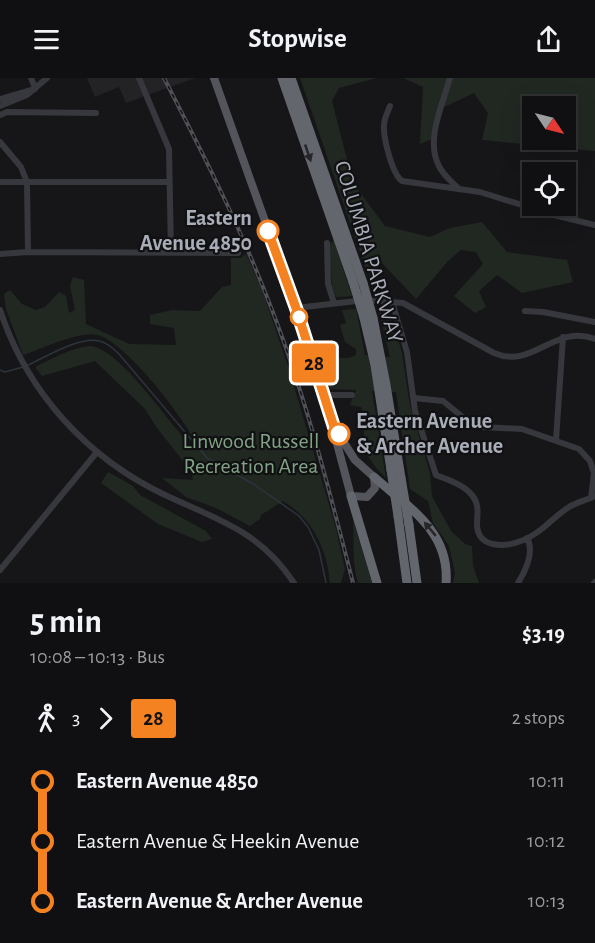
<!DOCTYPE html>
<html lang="en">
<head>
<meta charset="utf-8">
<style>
	:root { --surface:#101012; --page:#1e1e20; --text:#f1f3f6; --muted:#9c9d9f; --line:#303032 }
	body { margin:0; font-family:"Alegreya Sans",sans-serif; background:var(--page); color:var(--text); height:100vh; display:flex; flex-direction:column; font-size:22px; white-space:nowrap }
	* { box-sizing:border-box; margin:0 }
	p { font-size:20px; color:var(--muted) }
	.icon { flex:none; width:33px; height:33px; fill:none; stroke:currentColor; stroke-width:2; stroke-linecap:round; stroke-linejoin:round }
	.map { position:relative; height:505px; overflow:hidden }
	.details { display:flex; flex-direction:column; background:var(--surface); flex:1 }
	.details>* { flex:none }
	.badge { padding:0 12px; border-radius:4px; font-size:21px; line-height:39px }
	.needle { width:39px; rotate:125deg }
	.tools { position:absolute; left:522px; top:18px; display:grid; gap:12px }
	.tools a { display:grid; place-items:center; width:54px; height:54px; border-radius:0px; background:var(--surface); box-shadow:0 6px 24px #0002,0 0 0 2px var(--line); font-size:30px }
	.map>.badge { position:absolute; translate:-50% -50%; box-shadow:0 0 0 3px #fff }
	.legs { display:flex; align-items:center; gap:9px; height:66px; padding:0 30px; font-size:20px }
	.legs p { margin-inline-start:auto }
	.overview { display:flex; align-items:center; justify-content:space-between; height:102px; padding:0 30px }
	h1 { font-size:33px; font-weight:700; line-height:45px }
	ul { padding:0 30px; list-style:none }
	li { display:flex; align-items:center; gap:21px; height:60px; font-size:22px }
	li i { display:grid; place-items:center; width:9px; height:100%; margin:0 8px; background:currentColor }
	li i::after { content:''; width:15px; height:15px; margin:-8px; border:4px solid; border-radius:50%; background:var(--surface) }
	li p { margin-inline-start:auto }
	li:first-child i { background:linear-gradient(#0000 50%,currentColor 0) }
	li:last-child i { background:linear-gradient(currentColor 50%,#0000 0) }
	header { display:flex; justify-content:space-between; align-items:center; height:78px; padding:0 30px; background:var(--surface); font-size:27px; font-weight:700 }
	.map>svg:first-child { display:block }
</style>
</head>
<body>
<header><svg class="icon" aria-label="menu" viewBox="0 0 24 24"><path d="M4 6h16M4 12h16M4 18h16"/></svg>Stopwise<svg class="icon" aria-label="share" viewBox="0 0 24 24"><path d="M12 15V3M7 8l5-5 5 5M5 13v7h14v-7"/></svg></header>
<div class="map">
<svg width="595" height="505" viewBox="0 0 595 505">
	<rect width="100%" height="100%" fill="#161618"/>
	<path fill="#232225" d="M87 0H195L126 25 119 9 95 19Z"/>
	<path fill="#212822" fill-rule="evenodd" d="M300 0H377L339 10 332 23 353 105 385 148 430 159 450 150 482 144 507 174 567 182 573 204 522 215 497 197 479 213 486 229 475 235 454 218 483 186 476 174 461 172 448 183 416 221 382 185 366 191Z
		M403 0H595V73L482 62 488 35 474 15 442 30 434 60 420 66 423 9ZM532 28H566V62H532Z
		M334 163 352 218 336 219 332 209 329 166Z
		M246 176 261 209 288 288 335 447 345 491 341 505H330C327 471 313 441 283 423L261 437 260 441 250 448 216 430 186 419 162 400 193 402 191 393 157 350 145 331 95 283 42 298 35 289C47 283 78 267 91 268 122 272 170 348 194 371 193 365 192 358 189 353 174 328 126 266 98 257 80 252 41 271 23 277L6 231 4 216 10 212 22 226 36 232 45 229 59 214 66 218 69 235 75 232 70 208 73 199 84 202 86 246 129 266 176 267 174 250 150 246V237L172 232 200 233 222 209 231 207V180H241Z
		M378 229 390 235 402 275 410 328 430 395 432 418 451 453 465 466 472 468 473 488 479 505H453L455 495 449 468 433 445 428 423 410 411 396 314 372 313 386 400 377 391 364 373V337L361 329 350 327 356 312 330 311 320 279 349 280 356 277V271L345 264 340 247 346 245 342 232 356 231 365 277 390 279Z
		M108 394 133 408 140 417 206 453 212 461 202 464 158 446 101 405Z
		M353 442 372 505H358C352 485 354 464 353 442Z"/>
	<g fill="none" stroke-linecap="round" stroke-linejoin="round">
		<path stroke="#2d343c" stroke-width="1.5" d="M28 287C46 279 80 258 99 263 107 264 114 271 119 276L207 380 255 407 299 438 308 449 319 472 326 505
			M0 292 5 294 23 289"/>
		<path stroke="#37383d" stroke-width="6" d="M31 0 35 10
			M139 0 169 71 171 174
			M450 0C443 25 425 63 439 88 443 97 451 103 458 110
			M0 21 35 11
			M0 28 27 17 47 0
			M390 28C388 34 384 40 384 47 383 59 392 96 402 103L480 114 554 137 595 147
			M0 37 7 34 96 35
			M0 64 21 89 27 104 28 174
			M0 104H169
			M327 165 328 206 334 225
			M0 176 28 174 238 175
			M392 224 407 274 415 333 436 397C448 402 463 406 472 417 480 427 477 436 477 447 478 471 506 469 521 463 541 456 553 439 569 429 577 424 587 422 595 418
			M296 230 365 222 403 225 494 275C533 292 555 245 595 261
			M0 232C27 314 87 380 165 417 218 442 260 453 294 505
			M525 233 543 234 595 244
			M324 317H352
			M414 320 443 323 465 341 483 349 522 351 579 371 590 383 594 395 591 420
			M556 362 563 259
			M0 492 97 374
			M518 505C526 492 535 474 527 460
			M594 505 595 504"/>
		<path stroke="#54555c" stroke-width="8" d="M214 0 296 230 324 317 351 418 367 419 375 410 374 399 355 382 334 349"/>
		<path stroke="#64666e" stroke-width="9" d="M282 0 353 204
			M291 0 363 205
			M364 240 375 287 391 392
			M373 240 386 307 401 400
			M374 399C409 430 450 453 446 505
			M351 418 377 505
			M398 438 407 505
			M409 447 417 505"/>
		<defs>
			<path id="rail" d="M164 0C200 70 236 140 265 214 303 308 328 407 353 505"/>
		</defs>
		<use href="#rail" stroke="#4f5056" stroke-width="4"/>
		<use href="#rail" stroke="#111113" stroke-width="1.5" stroke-dasharray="4.5" stroke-linecap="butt"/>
		<path stroke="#64666e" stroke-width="9" d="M353 204 364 240
			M363 205 373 240
			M391 392 398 438
			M401 400 409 447"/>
	</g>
	<defs><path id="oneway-solid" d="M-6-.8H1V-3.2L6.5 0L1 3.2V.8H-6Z" transform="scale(1.5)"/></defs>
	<g fill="#26262a">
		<use href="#oneway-solid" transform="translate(308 75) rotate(71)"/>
		<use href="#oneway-solid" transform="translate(430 451) rotate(-130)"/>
	</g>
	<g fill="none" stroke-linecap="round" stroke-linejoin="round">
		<defs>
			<path id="line-1" d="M268 153 296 230 334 349 339 356"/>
		</defs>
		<use href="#line-1" stroke="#fff" stroke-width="14"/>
		<use href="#line-1" stroke="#f58220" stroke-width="9"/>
	</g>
	<g fill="#fff" stroke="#f58220" stroke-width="3">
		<circle cx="268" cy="153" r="10"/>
		<circle cx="299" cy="239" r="8"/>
		<circle cx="339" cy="356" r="10"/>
	</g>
	<g text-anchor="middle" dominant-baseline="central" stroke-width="4.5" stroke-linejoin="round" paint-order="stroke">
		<g font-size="22" font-weight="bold" fill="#a9adb8" stroke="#111113" text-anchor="end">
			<text x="252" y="140">Eastern<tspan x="252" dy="25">Avenue 4850</tspan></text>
			<text x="356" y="343" text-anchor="start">Eastern Avenue<tspan x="356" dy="25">&amp; Archer Avenue</tspan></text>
		</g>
		<g font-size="22" fill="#a9adb8" stroke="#111113">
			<text transform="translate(369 174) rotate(73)">COLUMBIA PARKWAY</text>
		</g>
		<g font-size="22" fill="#81a284" stroke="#111113">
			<text x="251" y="363">Linwood Russell<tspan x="251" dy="25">Recreation Area</tspan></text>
		</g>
	</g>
</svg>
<div class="tools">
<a><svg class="needle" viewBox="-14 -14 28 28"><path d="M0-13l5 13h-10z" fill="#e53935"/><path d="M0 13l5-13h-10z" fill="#9c9d9f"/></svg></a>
<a><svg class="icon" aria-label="locate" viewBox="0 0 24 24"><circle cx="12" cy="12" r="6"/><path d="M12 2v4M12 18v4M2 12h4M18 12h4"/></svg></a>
</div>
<b class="badge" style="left:314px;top:285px;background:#f58220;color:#111">28</b>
</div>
<section class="details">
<div class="overview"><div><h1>5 min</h1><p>10:08 – 10:13 · Bus</p></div><b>$3.19</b></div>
<div class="legs"><svg class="icon" aria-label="walk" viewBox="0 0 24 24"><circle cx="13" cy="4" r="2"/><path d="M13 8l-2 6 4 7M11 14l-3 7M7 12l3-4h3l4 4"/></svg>3<svg class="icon" aria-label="forward" viewBox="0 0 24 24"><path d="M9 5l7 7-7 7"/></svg><b class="badge" style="background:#f58220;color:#111">28</b><p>2 stops</p></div>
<ul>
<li><i style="color:#f58220"></i><b>Eastern Avenue 4850</b><p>10:11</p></li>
<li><i style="color:#f58220"></i><span>Eastern Avenue &amp; Heekin Avenue</span><p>10:12</p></li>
<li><i style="color:#f58220"></i><b>Eastern Avenue &amp; Archer Avenue</b><p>10:13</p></li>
</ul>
</section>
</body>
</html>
